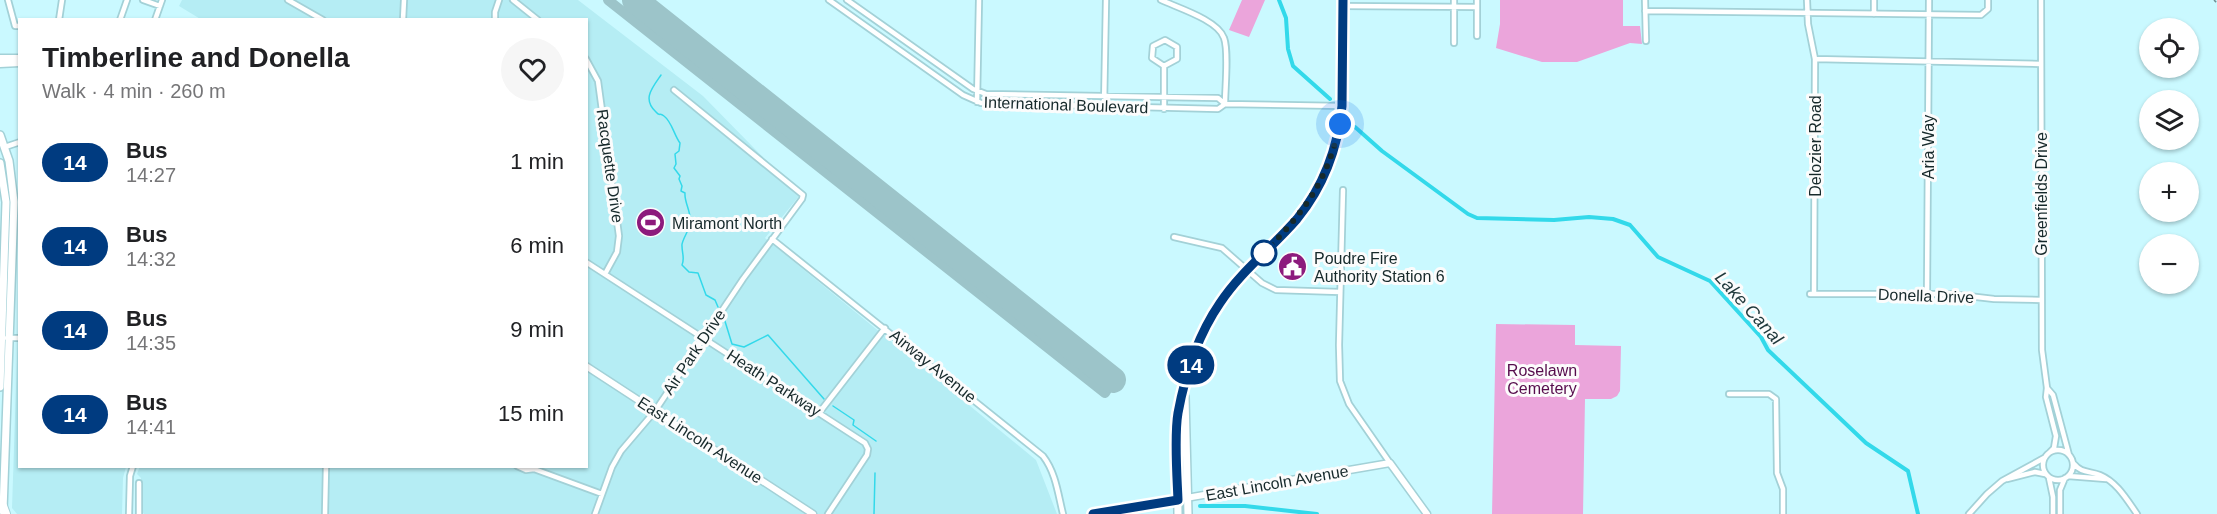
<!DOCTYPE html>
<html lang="en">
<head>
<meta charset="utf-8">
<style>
	:root { --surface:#fff; --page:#f6f6f6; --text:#202124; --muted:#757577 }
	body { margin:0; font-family:Helvetica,sans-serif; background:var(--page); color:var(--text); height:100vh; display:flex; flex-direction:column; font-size:22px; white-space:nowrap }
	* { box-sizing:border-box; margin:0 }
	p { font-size:20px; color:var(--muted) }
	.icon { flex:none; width:33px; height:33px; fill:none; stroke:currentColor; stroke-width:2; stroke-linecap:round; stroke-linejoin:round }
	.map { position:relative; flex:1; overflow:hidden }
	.drawer { position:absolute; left:18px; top:18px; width:570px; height:450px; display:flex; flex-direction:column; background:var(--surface); border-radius:0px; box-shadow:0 2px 4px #0004 }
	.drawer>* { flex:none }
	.badge { padding:0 12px; border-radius:20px; font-size:21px; line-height:39px }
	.tools { position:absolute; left:2139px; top:18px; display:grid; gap:12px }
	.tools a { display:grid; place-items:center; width:60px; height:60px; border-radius:50%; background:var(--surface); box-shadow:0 2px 4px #0004; font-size:30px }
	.you { position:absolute; width:30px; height:30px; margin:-15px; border:4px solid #fff; border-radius:50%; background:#1a73e8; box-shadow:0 0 0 9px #1a73e833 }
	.map>.badge { position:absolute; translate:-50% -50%; box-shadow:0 0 0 3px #fff }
	.round { display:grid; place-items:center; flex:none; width:63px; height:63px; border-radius:32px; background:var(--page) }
	.headline { display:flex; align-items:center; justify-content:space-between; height:102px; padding:0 24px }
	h1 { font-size:28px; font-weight:800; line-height:45px }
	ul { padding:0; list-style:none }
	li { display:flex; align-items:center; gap:18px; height:84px; padding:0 24px }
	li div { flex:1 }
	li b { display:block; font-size:22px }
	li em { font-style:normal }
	li .badge { min-width:66px; font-weight:700; text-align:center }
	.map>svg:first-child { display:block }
</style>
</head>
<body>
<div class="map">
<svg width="2217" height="514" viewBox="0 0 2217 514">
	<rect width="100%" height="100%" fill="#caf9ff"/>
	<path fill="#b5edf4" d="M182 0H578L703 96 800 195 765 238 1036 460 1057 514H144L141 510V478L137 474 140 466H586V20H202L179 6Z
		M19 298 20 466 126 467 123 478 122 514H17L12 508Z"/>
	<path fill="#eba5db" d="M1242 0H1265L1249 37 1229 30Z
		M1500 0H1623V26H1640L1642 44 1630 43 1577 62H1542L1496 48 1500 24Z
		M1496 324 1575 325V345L1621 346 1620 391 1617 396 1611 399H1585L1583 514H1492Z"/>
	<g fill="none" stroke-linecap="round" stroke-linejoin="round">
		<path stroke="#33d9ea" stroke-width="1.5" d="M661 75C652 88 642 99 656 112 660 117 659 112 664 116 672 122 674 135 680 143L679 151 675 154 676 164 674 168 680 176 679 179 682 186 681 191 685 193C684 203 692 212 690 224 689 231 681 241 682 246 682 254 685 258 682 265L689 272 698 273 706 295 715 300 718 307
			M724 318 732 344 744 347 768 335 824 399
			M833 406 854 420 853 425 876 441
			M874 514 875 473"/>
		<path stroke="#33d9ea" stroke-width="4" d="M1279 0 1286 18 1288 49 1293 66 1330 99
			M1355 127 1382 151 1468 214 1477 218 1554 220 1589 217 1613 219 1630 225 1658 257 1710 281 1761 337 1768 350 1866 443 1908 471 1918 514
			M1200 506H1245L1317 514"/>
		<path stroke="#9cc4c9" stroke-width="10" d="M608 0 1105 393 1113 380"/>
		<path stroke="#9cc4c9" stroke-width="26" d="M635 0 1113 380"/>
		<defs>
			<path id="minor" d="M8 0 15 26H20
				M143 0 160 6
				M288 0 323 20
				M513 0 538 20
				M829 0 963 95 981 103 1218 109 1225 104
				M847 0 973 89 986 94 1218 98 1225 104 1342 106
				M1161 0C1178 8 1218 20 1224 38 1229 51 1225 88 1225 104
				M1645 0 1646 41
				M1807 0 1808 24 1815 59 1814 294
				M1874 0V14
				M2041 0 2042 350 2047 388 2046 397 2056 436 2054 448 2050 452
				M1343 6 1477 7
				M1645 11 1981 15 1988 9V0
				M59 20 62 0
				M120 20 127 0
				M155 20 162 0
				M403 20 404 0
				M495 20V12L499 0
				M1477 36V0
				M1454 43V0
				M586 59 598 81 619 236 617 252 605 274
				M1815 59 2040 64
				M977 102 979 0
				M1104 107 1106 0
				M1164 109V66L1177 59V47L1165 40 1153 46 1152 58 1164 66
				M5 147 20 142
				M1343 190 1339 345 1340 381 1349 404 1390 463
				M1174 237 1222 248 1262 283 1276 290 1340 292
				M772 239 1043 456C1056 473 1058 494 1063 514
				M586 262 865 443 868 449 867 455 828 514
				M1810 294H1951L1994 299 2041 300
				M1927 294 1929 0
				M7 338H20
				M2047 388 2053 395 2069 455
				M1729 394H1769L1776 399 1777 473 1783 489V514
				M819 413 885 328
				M2043 465a15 15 0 1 1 30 0a15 15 0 1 1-30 0Z
				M2074 464C2081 473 2090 471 2100 475 2117 482 2127 500 2137 514
				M517 466 526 470 534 469 602 494
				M2068 476 2106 479
				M2049 478 2053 497V514
				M2007 479 2035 472 2045 474
				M129 514 130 476 133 466
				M139 514V483
				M325 514 326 466
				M595 514 612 467 621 451 655 411 743 279 802 199 803 195 674 90
				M1969 514 1987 494 2002 481 2044 458
				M2060 514V490L2065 478"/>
			<path id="tertiary" d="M0 58H20
				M0 64 20 63
				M586 366 813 514
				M1093 514 1390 463 1427 514"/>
			<path id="secondary" d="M0 135 9 161 14 202 3 511
				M0 163 6 202 0 387
				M1185 397 1188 514
				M1178 514 1177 414 1188 371 1199 343 1207 325 1232 287 1296 220 1313 196 1331 158 1340 124 1342 106 1343 0"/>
			<path id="trunk" d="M3 506 6 514"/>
		</defs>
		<use href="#minor" stroke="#a3d1d7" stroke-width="8"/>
		<use href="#tertiary" stroke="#a3d1d7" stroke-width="9"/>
		<use href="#secondary" stroke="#a3d1d7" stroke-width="10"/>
		<use href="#trunk" stroke="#a3d1d7" stroke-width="10"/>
		<use href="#minor" stroke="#fff" stroke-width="4.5"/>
		<use href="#tertiary" stroke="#fff" stroke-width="6"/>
		<use href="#secondary" stroke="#fff" stroke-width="7"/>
		<use href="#trunk" stroke="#fff" stroke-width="8"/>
		<path stroke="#6e8f93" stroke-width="1.5" stroke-dasharray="3 6" stroke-linecap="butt" d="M2214 0 2217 3"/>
	</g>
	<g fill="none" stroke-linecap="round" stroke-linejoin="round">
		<defs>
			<path id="line" d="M1093 514 1178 500C1177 475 1174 436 1178 413 1185 375 1198 335 1220 303 1241 271 1272 248 1297 219 1323 187 1338 147 1342 106L1343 0"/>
		</defs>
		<use href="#line" stroke="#fff" stroke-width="14"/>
		<use href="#line" stroke="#003b80" stroke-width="9"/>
		<path stroke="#16292b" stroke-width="6" stroke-dasharray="0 10.8" d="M1264 253C1305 211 1327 182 1340 124"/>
	</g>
	<defs>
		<symbol id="stadium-disc" viewBox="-11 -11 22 22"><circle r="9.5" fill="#8d1b7d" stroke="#fcfcfc"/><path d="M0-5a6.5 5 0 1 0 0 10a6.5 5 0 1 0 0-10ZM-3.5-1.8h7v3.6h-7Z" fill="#fff"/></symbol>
		<symbol id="civic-disc" viewBox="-11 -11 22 22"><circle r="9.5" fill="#8d1b7d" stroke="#fcfcfc"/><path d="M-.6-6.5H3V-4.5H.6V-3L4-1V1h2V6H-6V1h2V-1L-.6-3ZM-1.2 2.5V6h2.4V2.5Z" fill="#fff"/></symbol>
	</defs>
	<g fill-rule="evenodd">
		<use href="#stadium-disc" x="634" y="206" width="33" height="33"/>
		<use href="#civic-disc" x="1276" y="250" width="33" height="33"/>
	</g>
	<circle fill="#fff" stroke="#003b80" stroke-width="3" cx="1264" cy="253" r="12"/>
	<g text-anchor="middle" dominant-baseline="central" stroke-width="6" stroke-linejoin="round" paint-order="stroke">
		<g font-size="16" fill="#16292b" stroke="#fcfcfc">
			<text transform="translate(1066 105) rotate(2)">International Boulevard</text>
			<text transform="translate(1815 146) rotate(-90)">Delozier Road</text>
			<text transform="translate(1928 147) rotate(-90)">Aria Way</text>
			<text transform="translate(610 166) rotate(82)">Racquette Drive</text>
			<text transform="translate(2041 194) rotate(-90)">Greenfields Drive</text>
			<text transform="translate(1926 296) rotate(2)">Donella Drive</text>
			<text transform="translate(694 352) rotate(-56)">Air Park Drive</text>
			<text transform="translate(933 366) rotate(39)">Airway Avenue</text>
			<text transform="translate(774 383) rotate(33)">Heath Parkway</text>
			<text transform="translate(700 440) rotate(33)">East Lincoln Avenue</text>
			<text transform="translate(1277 483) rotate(-10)">East Lincoln Avenue</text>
		</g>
		<g font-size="16" fill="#16292b" stroke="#fcfcfc" text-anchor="start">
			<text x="672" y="223">Miramont North</text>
			<text x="1314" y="258">Poudre Fire<tspan x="1314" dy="18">Authority Station 6</tspan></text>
		</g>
		<g font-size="16" fill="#560c4c" stroke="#fcfcfc">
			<text x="1542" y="370">Roselawn<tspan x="1542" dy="18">Cemetery</tspan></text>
		</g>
		<g font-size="18" font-style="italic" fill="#1f383b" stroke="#fcfcfc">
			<text transform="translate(1749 308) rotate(48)">Lake Canal</text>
		</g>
	</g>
</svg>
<div class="tools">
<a><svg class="icon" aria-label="locate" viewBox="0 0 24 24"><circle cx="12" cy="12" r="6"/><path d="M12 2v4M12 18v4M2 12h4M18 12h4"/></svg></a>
<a><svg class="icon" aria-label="layers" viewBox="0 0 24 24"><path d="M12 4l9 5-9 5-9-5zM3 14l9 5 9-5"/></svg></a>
<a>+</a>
<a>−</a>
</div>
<div class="you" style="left:1340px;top:124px"></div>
<b class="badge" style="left:1191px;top:365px;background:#003b80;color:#fff">14</b>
<section class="drawer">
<div class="headline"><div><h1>Timberline and Donella</h1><p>Walk · 4 min · 260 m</p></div><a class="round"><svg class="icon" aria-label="heart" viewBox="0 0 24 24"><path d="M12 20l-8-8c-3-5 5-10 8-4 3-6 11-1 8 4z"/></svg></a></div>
<ul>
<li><span class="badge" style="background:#003b80;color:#fff">14</span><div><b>Bus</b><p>14:27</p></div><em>1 min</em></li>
<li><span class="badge" style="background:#003b80;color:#fff">14</span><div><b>Bus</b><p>14:32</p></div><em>6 min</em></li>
<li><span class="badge" style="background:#003b80;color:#fff">14</span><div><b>Bus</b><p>14:35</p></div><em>9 min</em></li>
<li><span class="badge" style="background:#003b80;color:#fff">14</span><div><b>Bus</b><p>14:41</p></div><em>15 min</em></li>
</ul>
</section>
</div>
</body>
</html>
